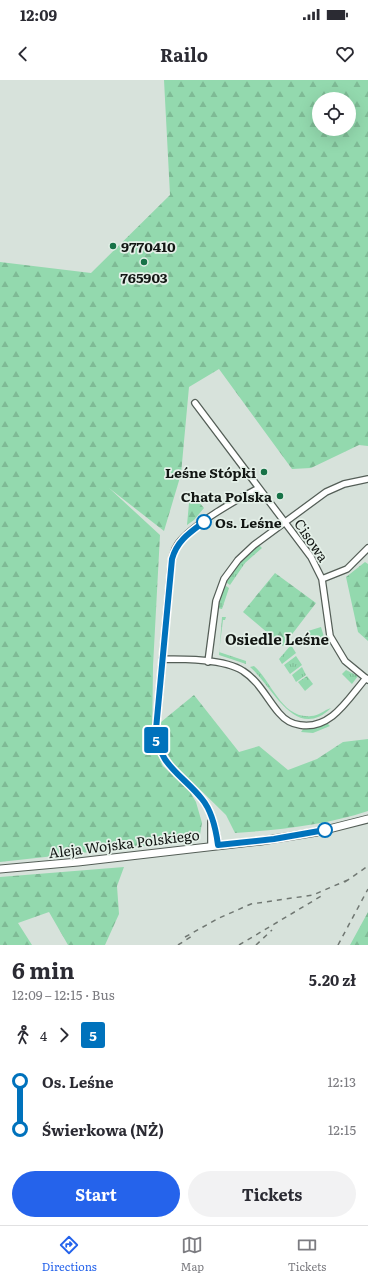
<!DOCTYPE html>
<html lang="en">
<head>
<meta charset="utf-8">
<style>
	:root { --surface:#fff; --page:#f2f2f3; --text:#2b2b33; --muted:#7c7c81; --line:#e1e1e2; --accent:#2563eb }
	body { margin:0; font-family:Literata,serif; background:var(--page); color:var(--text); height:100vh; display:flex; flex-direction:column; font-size:15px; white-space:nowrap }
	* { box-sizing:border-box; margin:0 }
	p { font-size:13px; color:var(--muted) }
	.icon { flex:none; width:22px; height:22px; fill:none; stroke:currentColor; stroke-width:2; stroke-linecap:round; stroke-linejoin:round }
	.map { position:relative; height:865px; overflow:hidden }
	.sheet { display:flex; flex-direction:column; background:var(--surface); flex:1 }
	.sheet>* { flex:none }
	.badge { padding:0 8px; border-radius:3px; font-size:14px; line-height:26px }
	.controls { position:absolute; left:312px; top:12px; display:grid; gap:8px }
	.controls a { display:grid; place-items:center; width:44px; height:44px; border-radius:50%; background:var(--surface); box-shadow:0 4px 16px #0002; font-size:20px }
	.map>.badge { position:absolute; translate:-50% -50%; box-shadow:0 0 0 2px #fff }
	.legs { display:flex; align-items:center; gap:6px; height:44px; padding:0 12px; font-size:13px }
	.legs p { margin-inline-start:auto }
	.headline { display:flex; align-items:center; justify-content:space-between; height:68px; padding:0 12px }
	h1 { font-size:22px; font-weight:700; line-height:30px }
	.button { display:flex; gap:8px; margin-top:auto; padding:8px 12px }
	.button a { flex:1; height:46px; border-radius:24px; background:var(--accent); color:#fff; font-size:16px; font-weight:700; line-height:46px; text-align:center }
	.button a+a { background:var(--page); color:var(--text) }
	ul { padding:0 12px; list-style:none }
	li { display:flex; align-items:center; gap:14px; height:48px; font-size:15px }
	li i { display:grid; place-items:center; width:6px; height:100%; margin:0 5px; background:currentColor }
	li i::after { content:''; width:10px; height:10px; margin:-5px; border:3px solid; border-radius:50%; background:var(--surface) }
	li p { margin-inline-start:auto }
	li:first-child i { background:linear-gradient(#0000 50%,currentColor 0) }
	li:last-child i { background:linear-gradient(currentColor 50%,#0000 0) }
	.status { display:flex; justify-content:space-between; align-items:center; height:28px; padding:0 20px; background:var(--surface); direction:ltr }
	.status svg { height:11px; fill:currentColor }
	header { display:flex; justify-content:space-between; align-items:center; height:52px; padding:0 12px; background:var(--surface); font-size:18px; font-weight:700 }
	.dock { display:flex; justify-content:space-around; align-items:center; height:56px; border-top:1px solid var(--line); background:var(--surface); font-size:11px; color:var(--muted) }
	.dock a { display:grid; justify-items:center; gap:2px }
	.dock .selected { color:var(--accent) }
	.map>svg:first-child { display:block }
</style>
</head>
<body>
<div class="status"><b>12:09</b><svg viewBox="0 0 49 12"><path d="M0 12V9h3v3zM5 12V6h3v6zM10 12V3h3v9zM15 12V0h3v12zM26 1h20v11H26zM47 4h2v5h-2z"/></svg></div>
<header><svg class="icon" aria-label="back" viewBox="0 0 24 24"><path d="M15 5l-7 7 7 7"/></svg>Railo<svg class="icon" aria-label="heart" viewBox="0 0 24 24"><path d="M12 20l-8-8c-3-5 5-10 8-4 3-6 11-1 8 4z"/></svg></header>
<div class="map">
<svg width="368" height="865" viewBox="0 0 368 865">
	<defs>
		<pattern id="grass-tufts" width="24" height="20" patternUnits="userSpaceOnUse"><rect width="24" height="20" fill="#93d9ae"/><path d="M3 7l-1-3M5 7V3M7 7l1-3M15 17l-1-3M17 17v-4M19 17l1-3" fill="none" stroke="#7eba95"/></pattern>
		<pattern id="forest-firs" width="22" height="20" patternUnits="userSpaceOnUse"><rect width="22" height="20" fill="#93d9ae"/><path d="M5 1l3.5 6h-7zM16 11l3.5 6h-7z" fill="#7eba95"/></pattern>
		<pattern id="park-crowns" width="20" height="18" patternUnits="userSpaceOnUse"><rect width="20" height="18" fill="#93d9ae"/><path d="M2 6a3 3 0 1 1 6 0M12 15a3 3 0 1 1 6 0" fill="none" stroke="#7eba95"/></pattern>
	</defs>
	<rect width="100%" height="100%" fill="#d7e2db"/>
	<path fill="url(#grass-tufts)" d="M259 465 262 468 245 483 230 505 227 503V501L243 478Z
		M226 506 229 508 222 529 217 528 224 507Z
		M222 537H226L225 540H223L219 572 246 581V584L219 575Z
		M321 547 324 557 314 561 312 558 309 559 308 551Z
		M291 565 296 573 282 584 279 579Z
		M296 576 302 585 290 594 284 585Z
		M254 586C272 602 282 639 311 636 319 636 324 630 331 628 295 663 272 605 250 587Z
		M302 587 306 595 296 602 292 595Z
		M346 590 358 596 352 604 342 594Z
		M327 643 330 646 313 653 301 652 304 648 317 647Z"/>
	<path fill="url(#forest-firs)" fill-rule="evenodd" d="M164 0H368V366L359 365 311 388 292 389 219 289 189 307 181 394 164 451 109 408 160 455 153 586 152 661 163 686 190 712 196 722 202 743 199 760 0 782V182L91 193 170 115ZM319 19H349V49H319Z
		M193 415 204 428 194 440 187 445 189 423Z
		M365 482 368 484V561L358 552 346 497Z
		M275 493 316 523 283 566 243 532Z
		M194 615 239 672 259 666 288 690 317 679 343 662 368 659V731C326 745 279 750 235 753L226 735 173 683 163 666 161 642Z
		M124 787 117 806 119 834 105 865H68L49 832 18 843 32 865H0V797Z
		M368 832V865H350Z"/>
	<path fill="url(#park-crowns)" d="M307 596 313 604 305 611 298 602Z"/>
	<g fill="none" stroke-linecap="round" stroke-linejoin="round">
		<defs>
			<path id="minor" d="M195 323 311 477 322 499 330 556 345 581 368 600
				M322 499 347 489 368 468
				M162 579C184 579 225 579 243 591 259 601 267 619 279 633 284 639 292 644 300 645 331 650 348 619 366 598
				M208 582 216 521 224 499 238 480 254 465 326 412 344 404 368 399
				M211 742V766
				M218 765C216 750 212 731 202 719 182 694 157 685 156 649L171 487C172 478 173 471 178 464 190 446 239 418 259 408"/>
			<path id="secondary" d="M0 789 78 782 261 761 317 752 368 739"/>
		</defs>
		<use href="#minor" stroke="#545e57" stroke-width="8"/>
		<use href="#secondary" stroke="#545e57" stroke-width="9"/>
		<use href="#minor" stroke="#fff" stroke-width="5.5"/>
		<use href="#secondary" stroke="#fff" stroke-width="7"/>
		<path stroke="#707772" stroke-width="1.5" stroke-dasharray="5 5" stroke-linecap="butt" d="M345 802 368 786
			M185 857 219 838 251 824 313 815 350 799
			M178 865 192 856
			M239 865 323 815
			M256 865 272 850
			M338 865 368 809"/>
	</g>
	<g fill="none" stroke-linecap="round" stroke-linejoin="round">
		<defs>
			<path id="line-1" d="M204 442C189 453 177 461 172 479L156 649C157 685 182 694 202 719 212 731 216 750 218 765L274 759 325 750"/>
		</defs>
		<use href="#line-1" stroke="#fff" stroke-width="9"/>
		<use href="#line-1" stroke="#0072bc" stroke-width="6"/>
	</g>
	<g fill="#177247" stroke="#e4f0e8" stroke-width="1.5">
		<circle cx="113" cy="166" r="4"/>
		<circle cx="144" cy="182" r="4"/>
		<circle cx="264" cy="392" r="4"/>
		<circle cx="280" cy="416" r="4"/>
	</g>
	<g fill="#fff" stroke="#0072bc" stroke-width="2">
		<circle cx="204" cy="442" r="7"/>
		<circle cx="325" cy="750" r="7"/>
	</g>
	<g text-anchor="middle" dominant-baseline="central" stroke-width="3.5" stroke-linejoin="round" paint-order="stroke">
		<g font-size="14" font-weight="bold" fill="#121613" stroke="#e4f0e8" text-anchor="end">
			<text x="121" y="166" text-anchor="start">9770410</text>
			<text x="144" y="197" text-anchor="middle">765903</text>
			<text x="256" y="392">Leśne Stópki</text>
			<text x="272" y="416">Chata Polska</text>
		</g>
		<g font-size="14" font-weight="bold" fill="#121613" stroke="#e4f0e8" text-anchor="start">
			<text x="215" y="442">Os. Leśne</text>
		</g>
		<g font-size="14" fill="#121613" stroke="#e4f0e8">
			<text transform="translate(312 460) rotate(56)">Cisowa</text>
			<text transform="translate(124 763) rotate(-7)">Aleja Wojska Polskiego</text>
		</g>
		<g font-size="15" font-weight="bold" fill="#121613" stroke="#e4f0e8">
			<text x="277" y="558">Osiedle Leśne</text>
		</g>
	</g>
</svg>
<div class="controls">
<a><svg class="icon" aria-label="locate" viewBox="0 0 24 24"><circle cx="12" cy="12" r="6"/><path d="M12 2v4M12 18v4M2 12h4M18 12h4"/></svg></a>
</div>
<b class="badge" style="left:156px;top:660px;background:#0072bc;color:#fff">5</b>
</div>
<section class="sheet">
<div class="headline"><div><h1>6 min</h1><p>12:09 – 12:15 · Bus</p></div><b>5.20 zł</b></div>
<div class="legs"><svg class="icon" aria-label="walk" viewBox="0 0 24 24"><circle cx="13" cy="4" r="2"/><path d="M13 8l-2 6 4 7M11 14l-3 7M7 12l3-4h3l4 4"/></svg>4<svg class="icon" aria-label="forward" viewBox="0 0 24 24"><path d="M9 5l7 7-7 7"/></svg><b class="badge" style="background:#0072bc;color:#fff">5</b></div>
<ul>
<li><i style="color:#0072bc"></i><b>Os. Leśne</b><p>12:13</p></li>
<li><i style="color:#0072bc"></i><b>Świerkowa (NŻ)</b><p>12:15</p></li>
</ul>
<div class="button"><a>Start</a><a>Tickets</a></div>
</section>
<nav class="dock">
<a class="selected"><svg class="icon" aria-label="directions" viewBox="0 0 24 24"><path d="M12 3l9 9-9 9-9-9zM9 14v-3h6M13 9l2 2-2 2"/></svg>Directions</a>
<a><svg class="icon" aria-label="map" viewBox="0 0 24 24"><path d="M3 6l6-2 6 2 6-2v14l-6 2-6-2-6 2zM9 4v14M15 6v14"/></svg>Map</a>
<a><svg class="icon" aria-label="tickets" viewBox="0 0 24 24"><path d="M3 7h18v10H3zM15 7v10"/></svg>Tickets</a>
</nav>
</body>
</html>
